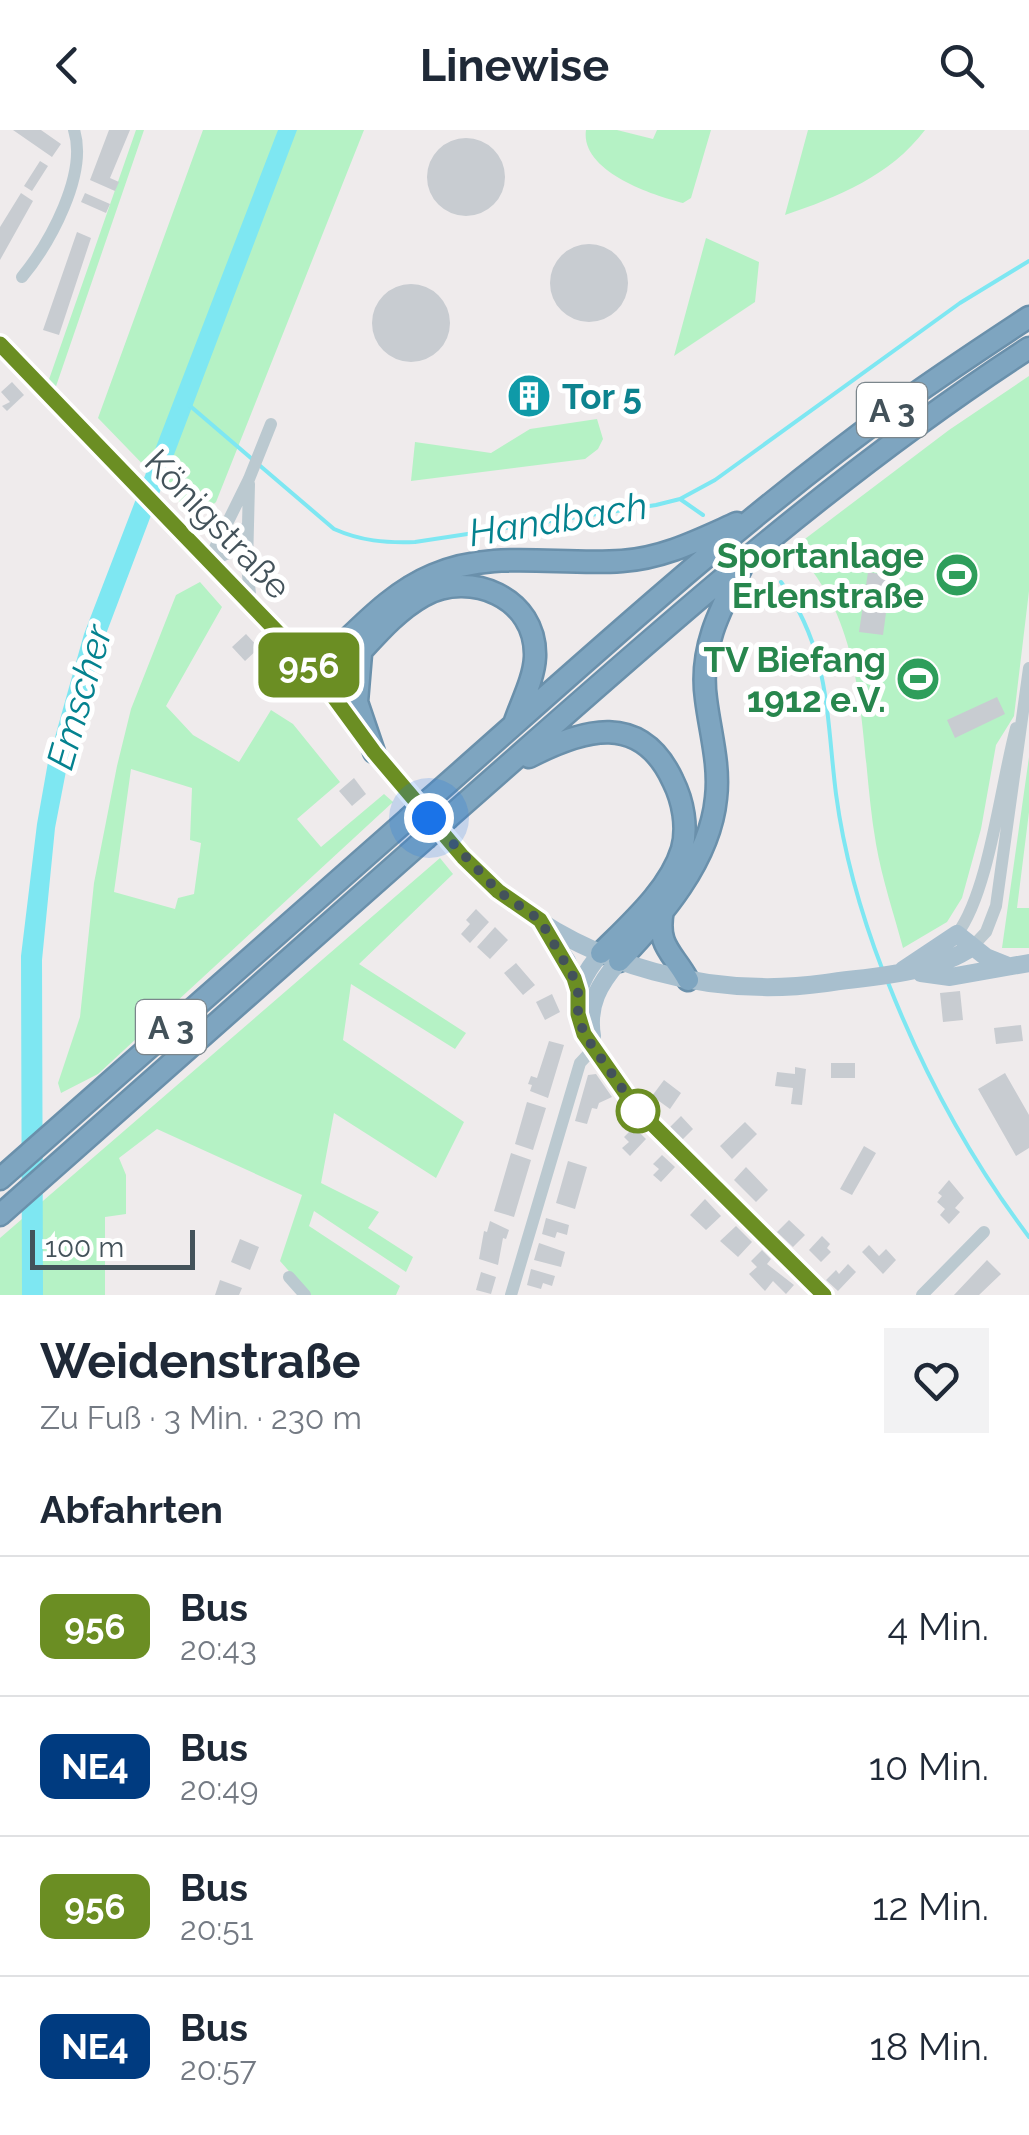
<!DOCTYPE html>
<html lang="de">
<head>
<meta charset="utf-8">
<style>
	:root { --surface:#fff; --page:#f2f2f3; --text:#1f2937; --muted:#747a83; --line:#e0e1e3 }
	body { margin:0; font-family:Raleway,sans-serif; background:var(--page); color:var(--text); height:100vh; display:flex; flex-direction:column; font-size:38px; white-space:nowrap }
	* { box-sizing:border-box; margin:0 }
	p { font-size:32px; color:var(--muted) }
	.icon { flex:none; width:55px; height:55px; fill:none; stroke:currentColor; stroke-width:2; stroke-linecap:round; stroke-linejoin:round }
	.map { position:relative; height:1165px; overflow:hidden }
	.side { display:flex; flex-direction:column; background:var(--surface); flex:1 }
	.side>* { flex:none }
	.badge { padding:0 20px; border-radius:15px; font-size:35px; line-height:65px }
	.scale { position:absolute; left:30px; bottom:25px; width:165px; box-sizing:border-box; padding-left:10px; border:5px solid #43525a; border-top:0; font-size:28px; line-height:35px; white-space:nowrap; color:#43525a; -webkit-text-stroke:8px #fff; paint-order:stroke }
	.you { position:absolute; width:50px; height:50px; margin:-25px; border:8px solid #fff; border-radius:50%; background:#1a73e8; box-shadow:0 0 0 15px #1a73e833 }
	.map>.badge { position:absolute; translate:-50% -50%; box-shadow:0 0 0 5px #fff }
	h2 { padding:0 40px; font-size:38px; line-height:90px }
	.round { display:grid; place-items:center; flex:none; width:105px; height:105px; border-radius:0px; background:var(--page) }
	.head { display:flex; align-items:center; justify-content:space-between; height:170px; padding:0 40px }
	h1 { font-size:48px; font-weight:700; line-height:75px }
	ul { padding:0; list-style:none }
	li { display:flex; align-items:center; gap:30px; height:140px; padding:0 40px; border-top:2px solid var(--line) }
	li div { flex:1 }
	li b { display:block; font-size:38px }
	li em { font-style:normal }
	li .badge { min-width:110px; font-weight:700; text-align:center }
	header { display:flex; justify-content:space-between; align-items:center; height:130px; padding:0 40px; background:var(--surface); font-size:45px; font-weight:700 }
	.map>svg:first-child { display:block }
</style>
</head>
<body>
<header><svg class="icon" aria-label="back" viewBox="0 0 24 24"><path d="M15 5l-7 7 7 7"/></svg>Linewise<svg class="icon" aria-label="search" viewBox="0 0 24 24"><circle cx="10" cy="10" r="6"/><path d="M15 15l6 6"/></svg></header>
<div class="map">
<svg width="1029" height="1165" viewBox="0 0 1029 1165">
	<rect width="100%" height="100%" fill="#efebec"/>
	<path fill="#b5f2c5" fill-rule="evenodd" d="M136 0H144L53 265 46 258Z
		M203 0H364L216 372 204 382 188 381 98 288Z
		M586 0H617L653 9 657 0H711L691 68 683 73C651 65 580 41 586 0Z
		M808 0H925C890 46 838 67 785 85Z
		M706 108 759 132 755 172 674 226Z
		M1029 246V461L1014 586 996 615 981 699 962 768 947 792 903 818C894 784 882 749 876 714 858 611 872 499 793 418L949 300Z
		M597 289 603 309 598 319 585 329 411 351 415 312 491 323 530 299Z
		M200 452 222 477 166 576 193 605 239 632 271 580 293 594 340 652 297 689 321 717 384 664 393 672 98 944 61 963 58 953 80 887 94 753 117 636 131 579 176 465ZM131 639 192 658 190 710 201 713 194 764 178 768 175 779 114 762Z
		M1029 627V682L1017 778H1029V818H1002Z
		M440 728 453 744 359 834 466 903 455 919 351 854 343 910 464 992 436 1048 334 983 321 1053 379 1082 368 1098 413 1127 406 1142 314 1081 309 1096 400 1156 396 1165H310L280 1131 302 1065 157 999 119 1028 126 1045V1084L105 1087V1165H0V1108Z"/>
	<path fill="#7ee7f2" d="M278 0H297L103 512 67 636 55 698 42 830 43 1165H22L21 826 37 694 48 632 84 504Z"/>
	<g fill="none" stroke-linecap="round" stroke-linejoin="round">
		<path stroke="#7ee7f2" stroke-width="4" d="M189 275 334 399C361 411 385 413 415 412L656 375 680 369 715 350 960 173 1029 131
			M680 369 703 385
			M781 452C830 521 826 584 836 664 844 724 861 784 883 841
			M887 850C923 942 969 1028 1029 1107"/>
	</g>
	<path fill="#c8ccd1" d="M13 0H41L61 14 52 27Z
		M109 0H130L110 48 119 52 115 61 90 50Z
		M427 47a39 39 0 1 1 78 0a39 39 0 1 1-78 0Z
		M40 31 48 36 32 61 24 56Z
		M21 63 33 71 0 130V97Z
		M85 63 110 74 106 83 81 72Z
		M77 102 91 108 59 205 43 200Z
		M550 153a39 39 0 1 1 78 0a39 39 0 1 1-78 0Z
		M372 193a39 39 0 1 1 78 0a39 39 0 1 1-78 0Z
		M12 252 24 265 7 281 2 276 10 272 1 262Z
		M542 256 544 279 531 281V273L516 275 515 259Z
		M868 442 891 446 883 505 859 502Z
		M246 504 259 518 245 531 232 517Z
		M274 527 287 542 271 557 257 543Z
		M997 567 1005 584 955 608 947 590Z
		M354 648 366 664 352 676 339 661Z
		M476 779 489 792 470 813 461 804 470 794 466 790Z
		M495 797 508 810 490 829 477 817Z
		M516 833 535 855 523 865 504 843Z
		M960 861 963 890 943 892 940 863Z
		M552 864 560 882 545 890 536 872Z
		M1021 895 1023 911 996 914 994 898Z
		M549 911 564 915 548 968 530 961 532 955 528 954 531 946 537 948Z
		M831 933H855V948H831Z
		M795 937 806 939 802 975 791 974 793 958 775 956 777 942 795 944Z
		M1005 943 1029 985V1018L1016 1026 978 959Z
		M596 944 612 967 599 973 597 979 592 978 587 994 575 991 588 945Z
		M664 950 681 963 670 979 652 966Z
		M527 972 546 978 533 1020 515 1014Z
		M681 986 693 999 681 1011 669 998Z
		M745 992 757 1004 732 1029 720 1016Z
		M634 997 646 1009 630 1026 622 1018 629 1012 624 1007Z
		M864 1016 876 1023 852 1065 840 1059Z
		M511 1023 531 1030 514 1087 494 1081Z
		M662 1025 675 1037 661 1052 653 1045 659 1039 653 1034Z
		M568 1031 587 1037 575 1079 556 1073Z
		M746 1037 768 1060 756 1072 734 1050Z
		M949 1050 964 1068 955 1078 960 1082 949 1094 940 1085 945 1079 937 1072 942 1066 938 1063Z
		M705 1069 721 1086 706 1100 690 1085Z
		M546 1088 569 1095 567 1105 557 1102 555 1108 542 1104Z
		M789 1090 805 1105 793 1117 777 1102Z
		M490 1091 509 1100 506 1109 503 1108 498 1135 479 1129 484 1101 487 1102Z
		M736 1096 752 1112 738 1127 720 1111Z
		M822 1106 830 1114 827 1118 831 1122 821 1132 809 1120Z
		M240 1109 259 1117 250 1140 231 1132Z
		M539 1113 565 1122 561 1137 534 1130Z
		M869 1115 879 1126 886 1119 896 1130 883 1144 862 1122Z
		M762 1120 771 1129 767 1134 794 1155 786 1164 773 1151 765 1161 749 1144 757 1137 751 1131Z
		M987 1130 1001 1144 979 1165H954Z
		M848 1134 856 1142 838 1161 826 1150 836 1140 839 1144Z
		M531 1139 555 1146 552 1156 543 1153 541 1159 527 1155Z
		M481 1142 496 1147 491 1164 476 1160Z
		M220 1150 242 1158 239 1165H215Z"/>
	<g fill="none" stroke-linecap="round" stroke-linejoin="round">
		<defs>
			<path id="highway" d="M361 524 357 572 374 622
				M314 540C352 508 385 465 433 445 493 419 558 436 622 431 664 428 699 410 737 393
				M326 556C360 528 384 488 423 466 470 440 537 467 535 527 534 549 521 573 514 594
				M529 627C583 599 641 581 673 651 683 671 688 697 682 719 670 759 630 794 601 823
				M431 668C581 536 729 399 891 281 936 248 982 218 1029 187
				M448 688C635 524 819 354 1029 218
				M663 780C656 817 673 822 688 850
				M619 831C661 787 710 731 716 668 720 635 710 602 706 569 699 520 719 481 741 439
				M0 1049 408 689
				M0 1085 425 709"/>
		</defs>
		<use href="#highway" stroke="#6a90ab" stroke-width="25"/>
		<path stroke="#bbc9d0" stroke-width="12" d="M22 147C50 113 88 44 74 0
			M249 354 247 436 251 473
			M208 432 249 349 271 294
			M208 432 235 420 244 399
			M957 804C989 762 1001 653 1016 598
			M972 817 986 802 996 776 1029 538
			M289 1147 305 1165
			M511 1165 580 933 594 918
			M922 1165 984 1102"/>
		<path stroke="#a8bfce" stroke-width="18" d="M0 214C63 280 125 346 189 411 225 450 264 486 300 525 329 557 351 594 378 627 416 674 454 724 500 762 590 837 712 869 826 853 873 846 933 844 972 817
			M543 795 567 831 579 861
			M601 823C586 841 574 860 578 885 581 903 593 917 603 932 664 1021 750 1088 824 1165
			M903 840 957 804 986 827 1006 835
			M921 843 950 847 1029 833
			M592 906C587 875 599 854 619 831"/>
		<use href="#highway" stroke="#7ea5c0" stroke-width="20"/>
		<defs>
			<path id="highway-bridge" d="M408 689 431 668
				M425 709 448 688"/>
		</defs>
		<use href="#highway-bridge" stroke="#6a90ab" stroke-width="25" stroke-linecap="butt"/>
		<use href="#highway-bridge" stroke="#7ea5c0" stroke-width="20"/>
	</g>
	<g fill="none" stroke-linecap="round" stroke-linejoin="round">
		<defs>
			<path id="line" d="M0 214 314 540 374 622 463 727 498 761 540 790 574 848 578 861V884L584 904 635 977 824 1165"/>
		</defs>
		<use href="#line" stroke="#fff" stroke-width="22"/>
		<use href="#line" stroke="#6b8e23" stroke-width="15"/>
		<path stroke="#43525a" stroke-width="10" stroke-dasharray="0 18" d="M429 688 498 761 540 790 574 848 578 861V884L584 904 638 981"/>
	</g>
	<defs>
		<symbol id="building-disc" viewBox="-11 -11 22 22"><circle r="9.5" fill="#0f9aa8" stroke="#fff"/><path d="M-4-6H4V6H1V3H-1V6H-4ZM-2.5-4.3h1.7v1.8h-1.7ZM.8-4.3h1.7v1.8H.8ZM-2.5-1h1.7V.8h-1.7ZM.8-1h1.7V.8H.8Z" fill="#fff"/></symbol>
		<symbol id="stadium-disc" viewBox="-11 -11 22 22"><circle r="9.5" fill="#2e9e5b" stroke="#fff"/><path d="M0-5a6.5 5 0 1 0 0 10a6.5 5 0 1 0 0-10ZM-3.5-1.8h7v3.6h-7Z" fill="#fff"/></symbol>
	</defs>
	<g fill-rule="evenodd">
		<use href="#building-disc" x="504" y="241" width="50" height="50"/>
		<use href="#stadium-disc" x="932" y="420" width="50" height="50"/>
		<use href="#stadium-disc" x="893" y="524" width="50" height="50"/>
	</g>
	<circle fill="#fff" stroke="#6b8e23" stroke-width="5" cx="638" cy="981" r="20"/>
	<g text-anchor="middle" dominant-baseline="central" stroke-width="10" stroke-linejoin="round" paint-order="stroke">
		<g fill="#fff" stroke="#7b868c" stroke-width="2.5">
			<rect x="857" y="253" width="70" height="54" rx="8"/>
			<rect x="136" y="870" width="70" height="54" rx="8"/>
		</g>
		<g font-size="32" font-weight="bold" fill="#43525a">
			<text x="892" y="280">A 3</text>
			<text x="171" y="897">A 3</text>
		</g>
		<g font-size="35" font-weight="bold" fill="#0d838f" stroke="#fff" text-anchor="start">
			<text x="562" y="266">Tor 5</text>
		</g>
		<g font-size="35" fill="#43525a" stroke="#fff">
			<text transform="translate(218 394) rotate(46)">Königstraße</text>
		</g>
		<g font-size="35" font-weight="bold" fill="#27864d" stroke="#fff" text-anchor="end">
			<text x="924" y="425">Sportanlage<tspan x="924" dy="40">Erlenstraße</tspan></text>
			<text x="886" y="529">TV Biefang<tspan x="886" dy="40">1912 e.V.</tspan></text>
		</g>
		<g font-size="38" font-style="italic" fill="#04828f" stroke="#fff">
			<text transform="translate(558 389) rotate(-9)">Handbach</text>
			<text transform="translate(79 567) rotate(-74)">Emscher</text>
		</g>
	</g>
</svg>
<div class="scale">100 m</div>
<div class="you" style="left:429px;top:688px"></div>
<b class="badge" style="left:309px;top:535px;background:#6b8e23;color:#fff">956</b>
</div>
<section class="side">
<div class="head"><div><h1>Weidenstraße</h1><p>Zu Fuß · 3 Min. · 230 m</p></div><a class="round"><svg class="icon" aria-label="heart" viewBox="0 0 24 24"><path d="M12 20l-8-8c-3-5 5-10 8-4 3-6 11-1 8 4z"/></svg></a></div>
<h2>Abfahrten</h2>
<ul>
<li><span class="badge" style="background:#6b8e23;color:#fff">956</span><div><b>Bus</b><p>20:43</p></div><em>4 Min.</em></li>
<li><span class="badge" style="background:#003b80;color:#fff">NE4</span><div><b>Bus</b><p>20:49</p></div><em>10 Min.</em></li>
<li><span class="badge" style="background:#6b8e23;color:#fff">956</span><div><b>Bus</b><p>20:51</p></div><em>12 Min.</em></li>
<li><span class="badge" style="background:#003b80;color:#fff">NE4</span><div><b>Bus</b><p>20:57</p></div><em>18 Min.</em></li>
</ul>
</section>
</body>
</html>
